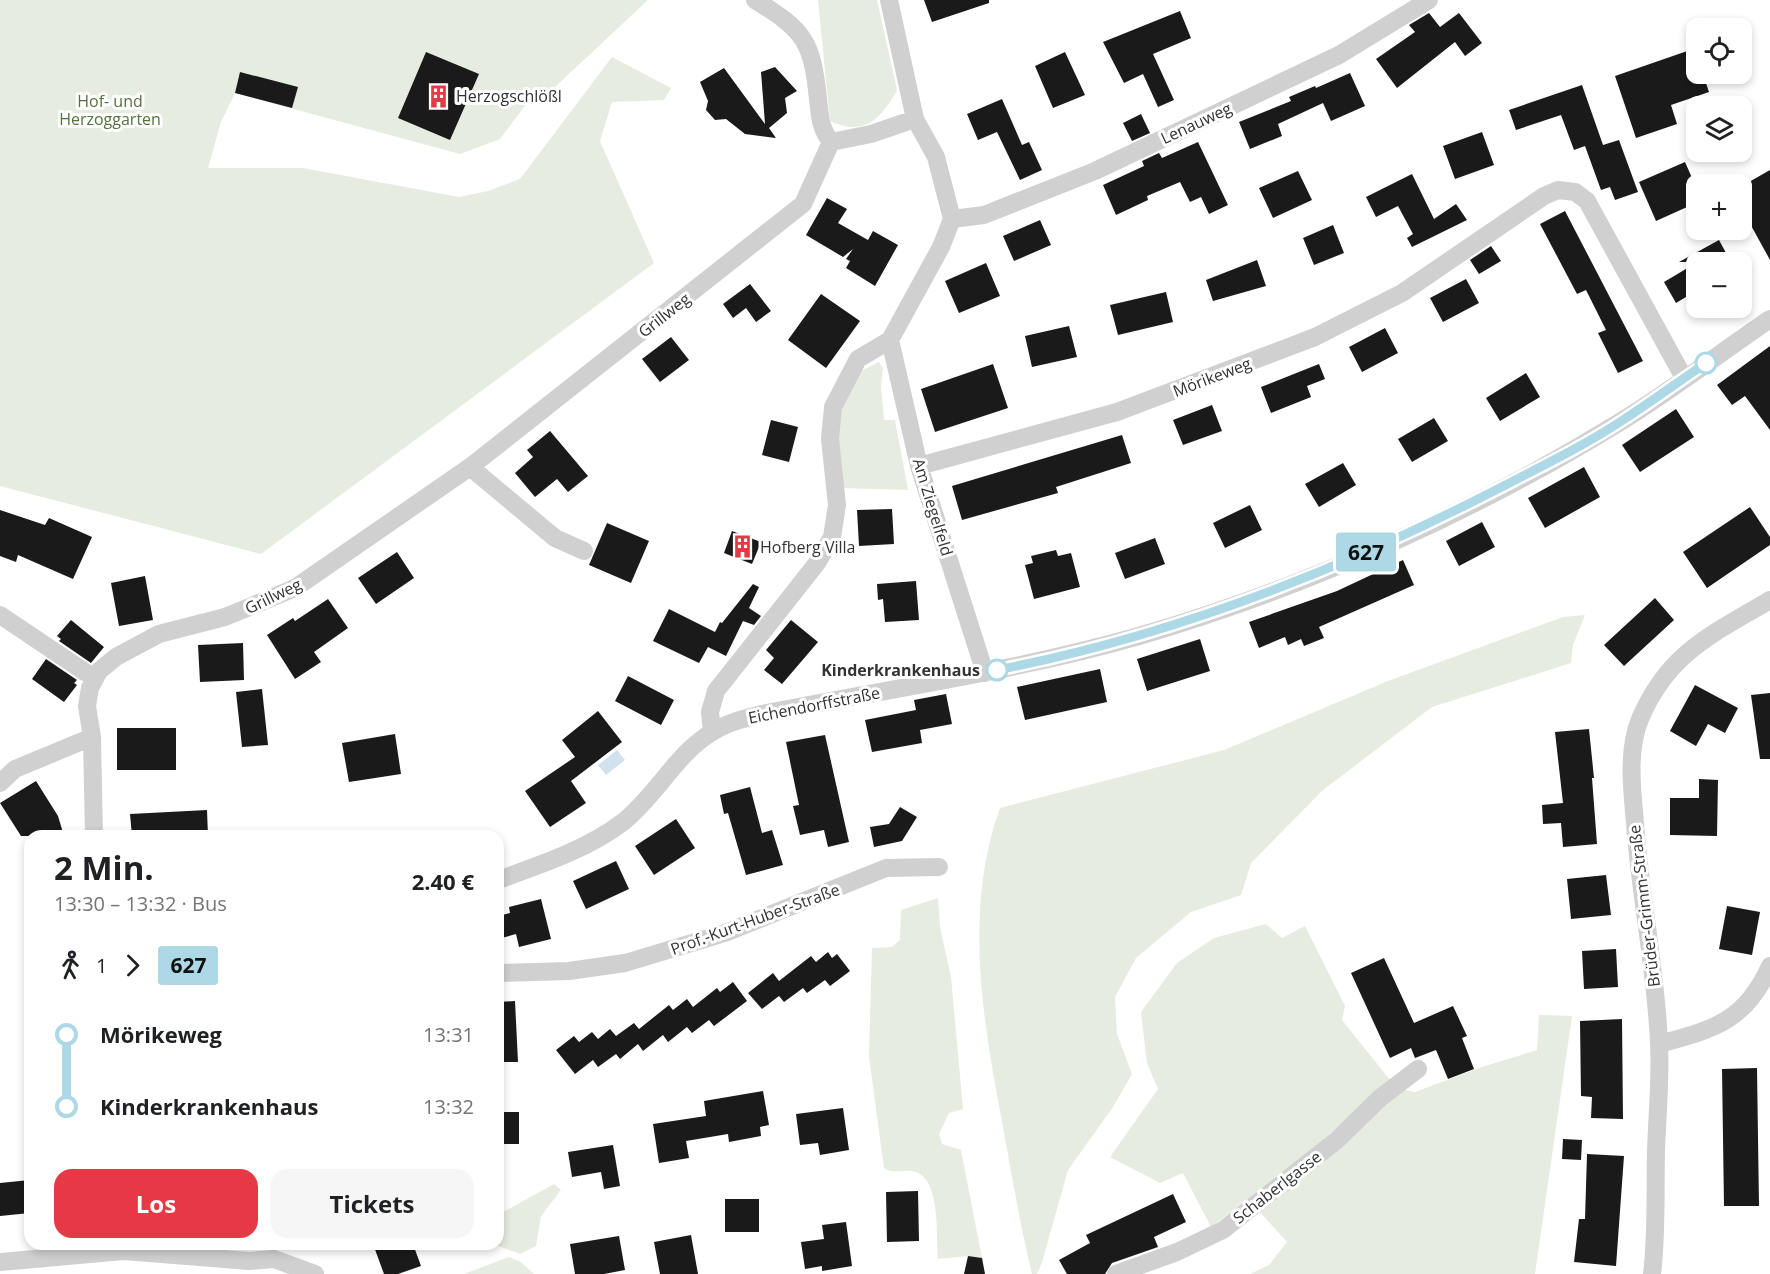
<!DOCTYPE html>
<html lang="de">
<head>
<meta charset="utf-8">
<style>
	:root { --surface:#fff; --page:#f6f6f6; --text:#202124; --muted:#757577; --accent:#e63946 }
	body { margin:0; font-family:"Open Sans",sans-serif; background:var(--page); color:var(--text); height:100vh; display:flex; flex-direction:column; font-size:22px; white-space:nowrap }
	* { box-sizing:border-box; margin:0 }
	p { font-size:20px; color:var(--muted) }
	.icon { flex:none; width:33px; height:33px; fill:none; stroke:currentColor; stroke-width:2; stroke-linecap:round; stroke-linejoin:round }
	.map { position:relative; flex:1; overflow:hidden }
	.sheet { position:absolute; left:24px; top:830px; width:480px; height:420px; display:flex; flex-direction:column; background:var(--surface); border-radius:18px; box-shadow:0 3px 9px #0003 }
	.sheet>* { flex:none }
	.badge { padding:0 12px; border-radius:4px; font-size:21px; line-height:39px }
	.tools { position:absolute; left:1686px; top:18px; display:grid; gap:12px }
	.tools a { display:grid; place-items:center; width:66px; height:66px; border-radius:12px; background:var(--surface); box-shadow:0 3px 9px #0003; font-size:30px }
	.map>.badge { position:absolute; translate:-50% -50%; box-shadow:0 0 0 3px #fff }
	.legs { display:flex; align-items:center; gap:9px; height:66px; padding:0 30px; font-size:20px }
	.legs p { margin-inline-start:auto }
	.head { display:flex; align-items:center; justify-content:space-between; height:102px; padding:0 30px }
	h1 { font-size:33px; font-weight:700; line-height:45px }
	.primary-button { display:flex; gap:12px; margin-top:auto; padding:12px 30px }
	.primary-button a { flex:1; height:69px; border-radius:18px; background:var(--accent); color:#fff; font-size:24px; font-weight:700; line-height:69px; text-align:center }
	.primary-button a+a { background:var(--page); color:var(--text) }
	ul { padding:0 30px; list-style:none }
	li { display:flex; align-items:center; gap:21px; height:72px; font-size:22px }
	li i { display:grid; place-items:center; width:9px; height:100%; margin:0 8px; background:currentColor }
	li i::after { content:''; width:15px; height:15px; margin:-8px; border:4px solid; border-radius:50%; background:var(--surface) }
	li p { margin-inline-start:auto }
	li:first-child i { background:linear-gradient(#0000 50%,currentColor 0) }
	li:last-child i { background:linear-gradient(currentColor 50%,#0000 0) }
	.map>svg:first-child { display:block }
</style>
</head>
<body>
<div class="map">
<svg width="1770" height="1274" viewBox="0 0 1770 1274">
	<rect width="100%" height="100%" fill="#fff"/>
	<path fill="#e6ecdf" d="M0 0H648L540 101 530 99 500 139 460 154 235 93 221 122 208 168H303L459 197 488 191 520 179 612 57 671 88 664 100 612 102 600 141 654 263 261 554 0 486Z
		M818 0H877L897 90C881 119 864 137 830 121Z
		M879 362 883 368 881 387 884 420H895L908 490 841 488 838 464 840 409 861 371Z
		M1585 615 1573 645 1571 663 1432 707 1323 790 1251 863 1241 895 1191 912 1136 958 1115 997 1117 1034 1132 1074 1113 1107 1068 1170 1042 1262 1037 1274H1032C1020 1225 1012 1176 1003 1127 983 1022 963 911 1000 808L1224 750 1388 681 1563 617Z
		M938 898 940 927 951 977 963 1109 949 1113 939 1134 942 1144 961 1150 982 1258 968 1256 938 1259C936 1237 941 1181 916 1172 906 1168 894 1175 884 1168L869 1057 872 948 892 947 900 940 901 910Z
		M1266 924 1282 938 1305 926 1345 1006 1342 1020 1390 1080 1316 1146 1211 1227 1183 1173 1160 1183 1110 1157 1158 1089 1147 1063 1141 1012 1177 963 1214 938Z
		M1539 1015 1572 1016 1535 1274H1250L1269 1265 1287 1242 1257 1209 1400 1089 1415 1092 1482 1067 1537 1050Z
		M554 1184 561 1190 541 1216 536 1246 520 1254 493 1244H498V1215Z
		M509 1257 521 1262 534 1274H464Z"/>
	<path fill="#cfe2ee" d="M617 750 625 760 606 775 598 765Z"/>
	<path fill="#1a1a1a" d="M924 0H989V3L932 22Z
		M1180 11 1191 38 1153 54 1174 100 1158 107 1143 74 1124 83 1103 42Z
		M1429 13 1440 27 1459 13 1482 43 1465 56 1455 42 1397 88 1376 59 1415 32 1409 25Z
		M1696 48V74H1703L1709 92 1671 105 1677 124 1636 138 1615 76Z
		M426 52 479 74 450 140 398 118Z
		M1065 52 1085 95 1053 108 1035 66Z
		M775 67 797 91 785 98 787 113 769 128 776 138 745 134 726 119 715 120 706 110 708 101 700 82 724 68 765 124 761 72Z
		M240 72 298 87 292 108 235 93Z
		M1350 73 1365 106 1331 121 1323 103 1278 124 1282 136 1250 149 1239 122 1291 101 1289 97 1315 86 1316 88Z
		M1582 85 1603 145 1619 140 1638 192 1615 200 1610 187 1601 190 1585 146 1574 150 1561 115 1516 130 1509 110Z
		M1002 99 1022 145 1029 142 1042 170 1020 180 997 132 978 140 967 114Z
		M1141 114 1150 133 1132 141 1123 123Z
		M1482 132 1494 165 1455 179 1443 146Z
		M1198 142 1228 205 1209 214 1201 197 1190 202 1180 182 1147 196 1148 200 1116 215 1103 185 1144 166 1142 161 1159 153 1162 158Z
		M1685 162 1696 187V203L1656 221 1639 182Z
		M1770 170V260L1742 209V186Z
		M1298 171 1312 200 1273 218 1259 188Z
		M1412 174 1434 219 1456 204 1467 220 1412 247 1407 238 1413 234 1398 206 1376 217 1366 197Z
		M827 198 847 209 838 223 868 240 873 231 898 245 875 286 846 268 850 261 846 259 853 249 843 257 806 235Z
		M1565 211 1643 361 1618 373 1598 333 1606 330 1586 290 1577 294 1540 224Z
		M1040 220 1051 245 1014 261 1003 236Z
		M1333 225 1344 253 1314 265 1303 238Z
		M1719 240 1731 262H1679Z
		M1491 246 1501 261 1479 274 1470 260Z
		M1257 260 1266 286 1213 301 1206 280Z
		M986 263 1000 296 959 313 945 281Z
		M1696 263V291L1676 303 1664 282Z
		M1466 279 1479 303 1443 322 1430 298Z
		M750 284 771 311 756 322 746 308 733 318 723 304Z
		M1166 292 1173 322 1118 335 1110 305Z
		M821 294 860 321 826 368 788 340Z
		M1069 326 1077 357 1032 367 1025 336Z
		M1385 328 1398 353 1362 372 1349 347Z
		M671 337 689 360 660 382 642 359Z
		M1770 346V430L1745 396 1732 405 1717 385Z
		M993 364 1008 408 935 432 921 389Z
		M1319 364 1325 379 1307 386 1311 397 1271 413 1261 387Z
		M1526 373 1540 397 1500 421 1486 398Z
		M1212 405 1222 431 1183 445 1173 420Z
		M1676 409 1694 437 1640 472 1622 445Z
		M1434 418 1448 441 1412 462 1398 439Z
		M771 420 798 427 789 462 762 455Z
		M550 431 588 476 568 492 557 479 535 497 515 473 533 457 527 450Z
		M1122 435 1131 463 1056 487 1058 493 962 520 952 486Z
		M1343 463 1356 485 1319 507 1305 484Z
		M1584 467 1600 497 1545 528 1528 498Z
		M1250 505 1262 530 1225 548 1213 523Z
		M1750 507 1770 537V545L1707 588 1683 552Z
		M892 509 894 544 859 546 857 510Z
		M0 510 45 525 49 518 92 537 73 579 18 555 16 562 0 556Z
		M1482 522 1495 547 1459 566 1446 541Z
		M607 523 649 541 631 583 589 565Z
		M732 531 761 542 752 564 724 553Z
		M1155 538 1165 564 1125 579 1115 553Z
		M1056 550 1058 556 1071 553 1080 587 1034 599 1025 565 1033 563 1031 556Z
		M397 552 414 578 376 604 358 578Z
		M1403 560 1414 585 1319 627 1324 638 1304 646 1301 639 1288 645 1285 637 1259 648 1249 622 1337 591Z
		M145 576 153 620 119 626 111 583Z
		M916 581 919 620 885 622 883 599 878 600 877 584Z
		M753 584 759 587 749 608 761 616 754 625 743 621 726 656 708 647 699 663 653 641 669 609 715 632 720 622 722 623Z
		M1655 598 1674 620 1624 666 1604 645Z
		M328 599 348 628 314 652 321 662 295 679 267 635 293 618 295 621Z
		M71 620 104 647 91 663 59 641 61 639 57 636Z
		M791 620 818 642 782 684 764 670 774 658 766 650Z
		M1200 639 1210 671 1147 691 1137 659Z
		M243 643 244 680 200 682 198 645Z
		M46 659 77 680 74 683 77 685 64 702 32 679Z
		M1100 669 1107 702 1025 720 1017 687Z
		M628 676 674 700 661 725 615 701Z
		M1695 685 1738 708 1725 733 1708 724 1696 746 1670 731Z
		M262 689 268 745 242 747 236 692Z
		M1770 693V759H1760L1751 695Z
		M946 694 952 724 920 730 922 743 872 752 865 720 916 710 914 700Z
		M598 711 622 742 571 781 586 803 550 827 525 791 575 757 562 740Z
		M117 728H176V770H117Z
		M1589 729 1594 778H1592L1597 844 1563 847 1561 823 1543 824 1542 805 1563 803 1555 732Z
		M395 734 401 774 349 782 342 743Z
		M825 735 849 842 828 847 824 830 800 835 793 806 799 805 786 742Z
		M1699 779 1718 780 1717 836 1670 835V798H1699Z
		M36 781 58 816 64 836H21L0 803Z
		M750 787 762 833 772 830 783 865 746 875 728 813 724 814 720 795Z
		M900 807 917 817 902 841 874 847 870 827 889 824Z
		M207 810 208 836H132L130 814Z
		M676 819 695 848 654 875 635 846Z
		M616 861 629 889 586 909 573 881Z
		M1606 875 1611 915 1571 919 1567 879Z
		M541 899 551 939 519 947 516 934 498 939V916L510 913 509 907Z
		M1727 906 1760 912 1752 955 1719 949Z
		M1616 949 1618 987 1584 989 1582 951Z
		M828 952 832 958 837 954 850 971 830 986 825 980 807 993 803 988 784 1002 779 996 762 1009 748 993 773 973 779 981 811 956 816 962Z
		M1384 958 1414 1023 1453 1006 1467 1036 1462 1038 1474 1069 1448 1079 1436 1050 1415 1058 1411 1048 1390 1058 1351 973Z
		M733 982 747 1001 714 1026 709 1020 692 1033 687 1027 668 1042 663 1035 643 1051 638 1044 620 1059 616 1054 598 1067 593 1060 575 1074 556 1050 574 1036 579 1042 592 1032 598 1039 610 1029 616 1036 634 1023 639 1029 669 1005 673 1010 687 999 693 1007 717 988 720 992Z
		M515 1001 518 1062H498V1002Z
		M1622 1019 1623 1119 1591 1118 1592 1097 1581 1096 1580 1021Z
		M1757 1068 1759 1206H1724L1722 1069Z
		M763 1091 769 1125 760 1127 761 1136 729 1142 728 1134 686 1141 689 1158 659 1163 653 1124 706 1116 704 1101Z
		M843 1108 849 1150 820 1155 818 1143 800 1145 796 1114Z
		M498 1112H519V1144H498Z
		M1563 1139 1582 1140 1581 1160 1562 1159Z
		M613 1145 620 1186 604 1189 601 1172 572 1177 568 1152Z
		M1587 1154 1624 1156 1616 1266 1574 1262 1579 1219H1585Z
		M30 1180V1213L0 1216V1183Z
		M918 1191 919 1241 887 1242 886 1192Z
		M1173 1194 1186 1222 1154 1237 1158 1247 1112 1263 1105 1274H1067L1059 1260 1090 1243 1086 1235Z
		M725 1199H759V1232H725Z
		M846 1222 852 1266 822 1271V1266L805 1269 801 1242 824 1239 822 1225Z
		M691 1235 698 1274H660L654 1242Z
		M619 1236 625 1270 604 1274H575L570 1244Z
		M373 1244H413L421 1266 398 1274H384Z
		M968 1256 982 1258 985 1274H964Z"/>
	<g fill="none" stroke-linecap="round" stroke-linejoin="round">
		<path stroke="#d0d0d0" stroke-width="18" d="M755 0C805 31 812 41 818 99 820 117 820 128 831 142L871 134 915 119
			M952 219 984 215 1095 171 1339 55 1429 0
			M890 340 919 466 985 673
			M919 466 1117 412 1315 337 1402 293 1544 196 1558 190 1575 192 1587 201 1684 378
			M470 467 555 538 584 551
			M0 615 94 678
			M712 732 710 712 716 691 817 563 832 537 837 505 830 439 833 407 858 359 890 340 941 247 952 219 936 157 915 119 889 0
			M0 783 15 769 92 737
			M94 836 92 737 87 706 90 688 99 671 116 657 159 634 225 617 295 588 470 467 803 204 831 142
			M498 880C540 865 588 849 623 822 657 795 677 752 714 731 729 722 746 718 762 714 888 689 1016 671 1139 636 1307 587 1472 513 1620 422 1672 390 1720 353 1770 319
			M498 973 569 971 625 963 725 933 886 868 939 867
			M1659 1044C1714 1029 1745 1022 1770 966
			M0 1262 124 1251 249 1261 274 1259 315 1274
			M1116 1274 1177 1252 1223 1230 1337 1140 1380 1098 1418 1069
			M1652 1274C1657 1234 1655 1192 1656 1152 1657 1116 1661 1079 1659 1043 1656 969 1640 896 1635 823 1632 789 1627 751 1640 719 1668 653 1711 635 1770 600"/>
	</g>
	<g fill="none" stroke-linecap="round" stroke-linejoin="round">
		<defs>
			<path id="line-1" d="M997 670C1167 637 1329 575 1484 496 1530 472 1579 449 1623 420 1651 402 1678 382 1706 363"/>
		</defs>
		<use href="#line-1" stroke="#fff" stroke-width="14"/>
		<use href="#line-1" stroke="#add8e6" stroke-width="9"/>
	</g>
	<defs>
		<symbol id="building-bare" viewBox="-9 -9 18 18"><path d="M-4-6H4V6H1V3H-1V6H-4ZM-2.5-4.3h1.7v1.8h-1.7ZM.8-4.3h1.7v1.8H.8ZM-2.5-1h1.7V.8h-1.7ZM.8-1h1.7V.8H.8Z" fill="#e63946" stroke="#fff" stroke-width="2.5" paint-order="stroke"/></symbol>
	</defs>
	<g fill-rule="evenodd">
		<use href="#building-bare" x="422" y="80" width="33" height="33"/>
		<use href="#building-bare" x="726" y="530" width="33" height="33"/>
	</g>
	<g fill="#fff" stroke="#add8e6" stroke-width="3">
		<circle cx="1706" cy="363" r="10"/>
		<circle cx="997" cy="670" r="10"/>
	</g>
	<g text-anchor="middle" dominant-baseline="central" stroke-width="6" stroke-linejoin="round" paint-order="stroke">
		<g font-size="16" fill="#333" stroke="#fff" text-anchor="start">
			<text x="456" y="96">Herzogschlößl</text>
			<text x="760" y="547">Hofberg Villa</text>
		</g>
		<g font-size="16" fill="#56703f" stroke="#fff">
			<text x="110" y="101">Hof- und<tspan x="110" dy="18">Herzoggarten</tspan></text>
		</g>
		<g font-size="16" fill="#333" stroke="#fff">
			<text transform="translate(1196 123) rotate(-25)">Lenauweg</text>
			<text transform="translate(664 315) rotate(-38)">Grillweg</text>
			<text transform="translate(1212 377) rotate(-21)">Mörikeweg</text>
			<text transform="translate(933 507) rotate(73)">Am Ziegelfeld</text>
			<text transform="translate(273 596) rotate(-26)">Grillweg</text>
			<text transform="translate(814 705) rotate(-11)">Eichendorffstraße</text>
			<text transform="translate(1644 906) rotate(-97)">Brüder-Grimm-Straße</text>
			<text transform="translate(755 919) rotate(-20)">Prof.-Kurt-Huber-Straße</text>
			<text transform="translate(1277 1187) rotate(-38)">Schaberlgasse</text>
		</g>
		<g font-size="16" font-weight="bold" fill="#333" stroke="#fff" text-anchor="end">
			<text x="980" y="670">Kinderkrankenhaus</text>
		</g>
	</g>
</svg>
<div class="tools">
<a><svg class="icon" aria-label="locate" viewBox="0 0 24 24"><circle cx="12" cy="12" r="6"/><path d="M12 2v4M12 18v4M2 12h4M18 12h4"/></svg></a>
<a><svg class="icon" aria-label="layers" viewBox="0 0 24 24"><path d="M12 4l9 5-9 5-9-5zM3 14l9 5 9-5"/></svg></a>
<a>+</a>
<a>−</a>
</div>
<b class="badge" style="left:1366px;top:552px;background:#add8e6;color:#111">627</b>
<section class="sheet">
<div class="head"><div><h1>2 Min.</h1><p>13:30 – 13:32 · Bus</p></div><b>2.40 €</b></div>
<div class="legs"><svg class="icon" aria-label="walk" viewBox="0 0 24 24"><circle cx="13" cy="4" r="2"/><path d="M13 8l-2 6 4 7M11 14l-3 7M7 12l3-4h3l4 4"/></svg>1<svg class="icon" aria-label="forward" viewBox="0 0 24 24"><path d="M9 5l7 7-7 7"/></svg><b class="badge" style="background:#add8e6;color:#111">627</b></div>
<ul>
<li><i style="color:#add8e6"></i><b>Mörikeweg</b><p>13:31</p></li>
<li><i style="color:#add8e6"></i><b>Kinderkrankenhaus</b><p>13:32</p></li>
</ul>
<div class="primary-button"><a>Los</a><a>Tickets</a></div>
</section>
</div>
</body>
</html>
